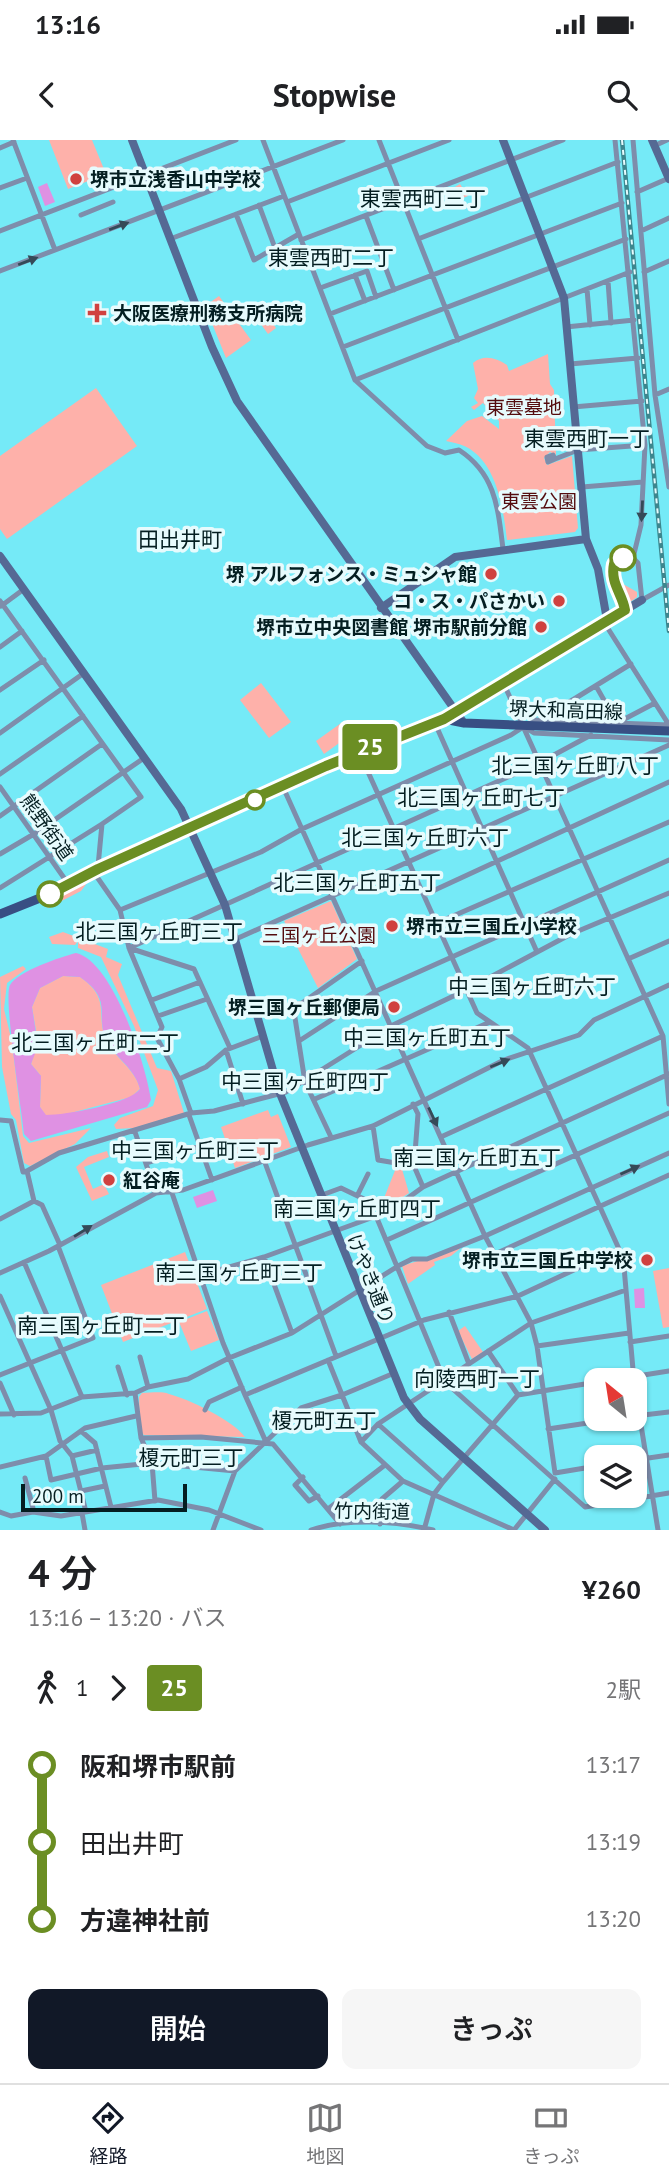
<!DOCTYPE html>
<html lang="ja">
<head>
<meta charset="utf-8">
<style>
	:root { --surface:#fff; --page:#f6f6f6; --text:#202124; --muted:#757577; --line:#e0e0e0; --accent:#111827 }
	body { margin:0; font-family:"PT Sans","Noto Sans JP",sans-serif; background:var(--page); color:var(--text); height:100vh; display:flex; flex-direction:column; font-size:26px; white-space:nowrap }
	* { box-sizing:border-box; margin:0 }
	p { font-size:23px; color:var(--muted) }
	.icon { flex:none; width:38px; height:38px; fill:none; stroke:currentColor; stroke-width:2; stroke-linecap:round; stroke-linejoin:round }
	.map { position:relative; height:1390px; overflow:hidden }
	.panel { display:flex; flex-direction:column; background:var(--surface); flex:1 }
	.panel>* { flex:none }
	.badge { padding:0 14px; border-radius:5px; font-size:24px; line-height:46px }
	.needle { width:46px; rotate:330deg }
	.buttons { position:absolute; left:584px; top:1228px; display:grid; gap:14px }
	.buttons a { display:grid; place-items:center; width:63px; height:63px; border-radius:14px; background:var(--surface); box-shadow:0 2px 5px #0004; font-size:35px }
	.scale { position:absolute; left:21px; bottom:18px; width:166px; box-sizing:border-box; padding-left:7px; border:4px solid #041e21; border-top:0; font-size:19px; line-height:24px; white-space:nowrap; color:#041e21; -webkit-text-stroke:5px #e7fbfd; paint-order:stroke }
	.map>.badge { position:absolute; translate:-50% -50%; box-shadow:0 0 0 4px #fff }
	.legs { display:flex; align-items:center; gap:10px; height:77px; padding:0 28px; font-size:23px }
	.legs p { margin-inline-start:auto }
	.summary { display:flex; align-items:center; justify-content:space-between; height:119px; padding:0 28px }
	h1 { font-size:38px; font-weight:600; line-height:52px }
	.primary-button { display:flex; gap:14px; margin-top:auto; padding:14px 28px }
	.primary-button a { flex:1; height:80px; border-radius:14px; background:var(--accent); color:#fff; font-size:28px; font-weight:600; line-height:80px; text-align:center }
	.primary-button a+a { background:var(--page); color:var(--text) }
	ul { padding:0 28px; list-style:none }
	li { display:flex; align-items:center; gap:24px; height:77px; font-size:26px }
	li i { display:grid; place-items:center; width:10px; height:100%; margin:0 9px; background:currentColor }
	li i::after { content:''; width:18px; height:18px; margin:-9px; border:5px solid; border-radius:50%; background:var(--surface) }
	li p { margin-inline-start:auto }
	li:first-child i { background:linear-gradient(#0000 50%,currentColor 0) }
	li:last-child i { background:linear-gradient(currentColor 50%,#0000 0) }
	.status { display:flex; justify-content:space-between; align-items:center; height:49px; padding:0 35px; background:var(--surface); direction:ltr }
	.status svg { height:19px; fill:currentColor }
	header { display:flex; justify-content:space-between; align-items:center; height:91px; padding:0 28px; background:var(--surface); font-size:32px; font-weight:600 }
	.tab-bar { display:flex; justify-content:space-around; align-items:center; height:98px; border-top:2px solid var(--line); background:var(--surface); font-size:19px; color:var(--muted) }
	.tab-bar a { display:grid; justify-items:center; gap:4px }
	.tab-bar .on { color:var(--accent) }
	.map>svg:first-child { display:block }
</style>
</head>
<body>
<div class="status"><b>13:16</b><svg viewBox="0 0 49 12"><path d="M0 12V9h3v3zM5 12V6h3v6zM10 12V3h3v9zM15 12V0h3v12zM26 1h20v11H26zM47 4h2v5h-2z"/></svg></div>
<header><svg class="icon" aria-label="back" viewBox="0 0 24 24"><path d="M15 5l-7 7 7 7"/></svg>Stopwise<svg class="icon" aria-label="search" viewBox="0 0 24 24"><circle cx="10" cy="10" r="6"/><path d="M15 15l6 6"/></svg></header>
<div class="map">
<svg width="669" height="1390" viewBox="0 0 669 1390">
	<rect width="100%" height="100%" fill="#75eaf7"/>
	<path fill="#feb1aa" d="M49 0H92L106 34 68 49Z
		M460 44 468 56 453 62 448 51Z
		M219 156 251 200 226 218 205 166Z
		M263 170 276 188 268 194 255 176Z
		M548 214 550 244 554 250 556 315 550 312 544 318 547 325 572 316 578 388 575 392 507 400C503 367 496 312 455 303 452 302 449 302 446 301L467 281 482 276 499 289V281L483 263 474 270 471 267 478 263 474 258 478 249 473 223C484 214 496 218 507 225L509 231Z
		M96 248 137 306 7 399 0 389V316Z
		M617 427 623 444 637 452V457L629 463 619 449Z
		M261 543 291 582 269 598 240 560Z
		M344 581 353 593 324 614 316 601Z
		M87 743 81 751 48 768 45 763Z
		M331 761 357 819 318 848 284 781Z
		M63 792 108 809 106 817 122 824 118 835 157 928 171 931 184 973 134 988 116 989 114 985 120 978 153 966 158 950 134 886 101 817 78 808V801L75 805 52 804 49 797Z
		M23 826 26 829 7 843 4 869 12 902 23 996 29 1003 91 988 75 1004 30 1026 24 1023 16 980 11 974 2 927 0 837Z
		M63 836 80 837C112 859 95 875 106 899 114 918 135 928 140 949L131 957 63 975 46 976 40 967 41 936 31 924 38 902 32 867 40 848Z
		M268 970 271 977 278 974 291 1007 235 1028 221 987Z
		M107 1011 109 1017 84 1027 93 1049 104 1044 109 1054 92 1061 76 1027 88 1017Z
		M396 1028 402 1029 409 1053 389 1066 382 1063Z
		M462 1107 451 1116 434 1122 435 1125 408 1144 402 1126Z
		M185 1112 207 1169 123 1202 101 1145Z
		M669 1128V1187L663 1188 653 1131Z
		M207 1171 219 1200 191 1211 179 1182Z
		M465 1186 483 1212 472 1219 458 1191Z
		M142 1253C151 1253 161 1251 169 1254 189 1259 234 1281 245 1297L144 1295 140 1291 139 1257Z"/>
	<path fill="#df91e3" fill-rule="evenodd" d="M47 43 55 62 45 66 38 47Z
		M76 813C113 821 146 925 151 960L147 967 31 1001 24 994C22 971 3 857 10 845 18 831 61 817 76 813ZM63 836 80 837C114 860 95 875 106 899 115 918 135 928 140 949 129 964 65 975 46 975L40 967 41 936 31 924 38 906 32 867 40 848Z
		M213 1050 217 1061 197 1068 193 1057Z
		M644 1148 645 1168H635L634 1149Z"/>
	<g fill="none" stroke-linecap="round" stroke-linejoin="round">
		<path stroke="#7e8dab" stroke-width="5" d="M13 0 55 110
			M263 0 355 240 427 306 445 313 459 310C496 334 498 369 503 409
			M379 0 458 200
			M615 0 645 305 641 385 633 418
			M633 0 655 255 669 347
			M654 6 667 0
			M0 8 14 2
			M0 48 27 38
			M637 52 669 38
			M287 62 449 0
			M259 65 275 108
			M236 74 254 120 299 94
			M81 75 113 62
			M366 76 394 150
			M0 91 236 0
			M641 91 669 78
			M170 99 284 56
			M418 99 618 22
			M301 100 563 0
			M0 131 343 0
			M644 132 669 121
			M355 135 365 161
			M608 141 611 183
			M320 148 367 131 376 157
			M587 149 590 185
			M330 174 622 63
			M566 187 634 180
			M343 207 626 99
			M570 224 638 218
			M355 240 630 132
			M655 255 669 249
			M573 267 642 261
			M555 319 548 322 547 317 553 315 555 319 578 310 645 305
			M582 347 643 342
			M0 461 141 657 102 684 97 737 120 770 129 808 162 887 157 898 179 939 191 973 59 1013 27 1031
			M1 466 24 449
			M625 470C622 453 610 443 614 424L623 418H633L638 423 642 460 669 445
			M607 480V487L669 585
			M0 507 22 491
			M503 542 663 896 669 964
			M596 546 617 583 655 563
			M0 550 44 520
			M540 580 631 524
			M434 581 537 812
			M526 588 534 593 669 600
			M0 593 84 533
			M359 612 477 873 528 908 619 1109 624 1127 634 1241
			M0 634 83 576
			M0 647 69 745
			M283 647 485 1096 531 1183 537 1206 555 1333 597 1326
			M0 676 102 604
			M0 714 34 694 144 618
			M0 748 102 684
			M424 755 669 642
			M120 770 261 712 302 689 511 595 534 580 669 585
			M437 783 669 682
			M236 799 669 605
			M129 808 539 623 591 595
			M129 808 194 829 230 908
			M628 819 669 801
			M152 860 200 842
			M293 865 305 942 331 997
			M257 873 302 863 362 821
			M158 876 207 859
			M299 901 376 851 669 720
			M226 910 243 964
			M179 939 206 927 226 910 263 896
			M315 959 490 882
			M413 964 418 974 414 1026
			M191 973 214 971 286 952 393 885 466 850 571 794 669 753
			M189 975 212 1040
			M0 980 11 981 23 1032 27 1031 34 1061
			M373 986 378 1020 414 1026 423 1047 669 934
			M135 992 156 1053
			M443 996 663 896
			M264 1020 336 1216
			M146 1023 200 1006
			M171 1050 223 1203 245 1255 424 1180 518 1156 619 1109
			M358 1054 368 1034
			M322 1055 341 1048 389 1071
			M376 1076 445 1242 585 1367 669 1353
			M0 1079 34 1061 42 1065 60 1105
			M387 1100 669 973
			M495 1114 669 1035
			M264 1117 292 1193
			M24 1122 82 1257
			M0 1133 49 1111 156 1053 183 1050 308 1005 373 986 504 920 579 895 594 880 669 845
			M201 1135 264 1117 390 1071 423 1047
			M0 1156 51 1270 60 1301 72 1316 86 1372
			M449 1172 469 1224
			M630 1202 669 1196
			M537 1206 629 1193
			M488 1211 518 1255
			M140 1217 148 1247
			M328 1220 361 1302
			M118 1227 127 1255
			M0 1235 93 1198 58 1106
			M606 1241 669 1231
			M0 1243 14 1275
			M635 1248 658 1390
			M135 1253 141 1298 201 1297 273 1304 340 1384
			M245 1255 266 1302
			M205 1270 209 1262 242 1247
			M0 1274 41 1273 82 1257 135 1253 148 1247 188 1239 229 1218 292 1193 398 1126 412 1119H427L485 1096 669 1013
			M635 1276 669 1272
			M378 1284 531 1183 626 1150
			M548 1289 614 1279
			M81 1291 95 1303 111 1367
			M141 1298 152 1323 155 1361
			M46 1316 51 1340 102 1328 152 1323 235 1331
			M72 1316 97 1310
			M635 1320 669 1315
			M0 1327 46 1316 85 1288 136 1276
			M303 1337 295 1345 309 1361 318 1356
			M25 1338 34 1372
			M403 1341 514 1390
			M81 1351 105 1346
			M328 1369 385 1325
			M0 1372 11 1376 33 1372 61 1376 158 1360 209 1370 261 1390
			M82 1373 85 1390
			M380 1384 382 1359 403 1341 361 1302 378 1284 443 1342
			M213 1390 235 1331 301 1268 342 1255 392 1234
			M311 1390C347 1378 396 1381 433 1390
			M424 1390 434 1354 443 1342 518 1255 597 1242
			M514 1390 555 1339"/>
		<path stroke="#556994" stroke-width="8" d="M132 0 212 207 237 261 464 583
			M503 0 564 158 586 399 598 429 607 480
			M652 0 669 39
			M0 416 181 669 225 765 279 951 404 1258 420 1279 545 1390
			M381 468 455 417 586 399
			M444 579 642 460"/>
		<path stroke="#384f83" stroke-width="9" d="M0 774 50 754 98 729 326 626 434 581 444 579 464 583 669 591"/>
		<defs>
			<path id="rail" d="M622 0 669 491"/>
		</defs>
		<use href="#rail" stroke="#3d868e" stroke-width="4.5"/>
		<use href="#rail" stroke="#e7fbfd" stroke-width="2" stroke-dasharray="5" stroke-linecap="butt"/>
	</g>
	<defs><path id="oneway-solid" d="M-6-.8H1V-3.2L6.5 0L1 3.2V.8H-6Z" transform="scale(1.75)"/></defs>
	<g fill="#354a58">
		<use href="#oneway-solid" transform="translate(119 86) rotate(-21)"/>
		<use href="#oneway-solid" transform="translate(28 121) rotate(-21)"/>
		<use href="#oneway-solid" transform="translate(642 371) rotate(93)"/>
		<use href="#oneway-solid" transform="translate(500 923) rotate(-22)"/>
		<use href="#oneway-solid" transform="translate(433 977) rotate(65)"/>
		<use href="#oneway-solid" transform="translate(630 1030) rotate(-24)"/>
		<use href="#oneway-solid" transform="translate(83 1091) rotate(-32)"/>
	</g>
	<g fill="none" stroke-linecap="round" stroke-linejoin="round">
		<defs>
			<path id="line-1" d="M50 754 98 729 326 626 444 579 625 470C622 453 610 443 614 424L623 418"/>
		</defs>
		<use href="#line-1" stroke="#fff" stroke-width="16"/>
		<use href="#line-1" stroke="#6b8e23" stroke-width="10"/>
	</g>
	<g fill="#d0413f" stroke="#e7fbfd" stroke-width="2.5">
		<circle cx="76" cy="39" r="7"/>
		<path d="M93.5 162.5h7v7h7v7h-7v7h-7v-7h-7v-7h7z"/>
		<circle cx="491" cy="434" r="7"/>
		<circle cx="559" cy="461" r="7"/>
		<circle cx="541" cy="487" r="7"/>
		<circle cx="392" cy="786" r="7"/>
		<circle cx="394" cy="867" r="7"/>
		<circle cx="109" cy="1040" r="7"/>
		<circle cx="647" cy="1120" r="7"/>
	</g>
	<g fill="#fff" stroke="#6b8e23" stroke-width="3.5">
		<circle cx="623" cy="418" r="12"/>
		<circle cx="255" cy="660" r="9"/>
		<circle cx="50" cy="754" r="12"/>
	</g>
	<g text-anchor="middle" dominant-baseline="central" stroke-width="7" stroke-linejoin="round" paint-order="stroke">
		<g font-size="19" font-weight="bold" fill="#041e21" stroke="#e7fbfd" text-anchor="end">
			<text x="90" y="39" text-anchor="start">堺市立浅香山中学校</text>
			<text x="113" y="173" text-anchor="start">大阪医療刑務支所病院</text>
			<text x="477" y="434">堺 アルフォンス・ミュシャ館</text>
			<text x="545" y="461">コ・ス・パさかい</text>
			<text x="527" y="487">堺市立中央図書館 堺市駅前分館</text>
			<text x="406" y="786" text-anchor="start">堺市立三国丘小学校</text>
			<text x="380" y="867">堺三国ヶ丘郵便局</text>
			<text x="123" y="1040" text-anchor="start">紅谷庵</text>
			<text x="633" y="1120">堺市立三国丘中学校</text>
		</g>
		<g font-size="19" fill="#540c0e" stroke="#e7fbfd">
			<text x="524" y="267">東雲墓地</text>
			<text x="539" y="361">東雲公園</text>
			<text x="319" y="795">三国ヶ丘公園</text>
		</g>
		<g font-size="19" fill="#041e21" stroke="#e7fbfd">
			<text transform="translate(566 570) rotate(2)">堺大和高田線</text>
			<text transform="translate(47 687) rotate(55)">熊野街道</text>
			<text transform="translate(371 1139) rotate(68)">けやき通り</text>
			<text transform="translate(372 1371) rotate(1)">竹内街道</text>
		</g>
		<g font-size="21" fill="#041e21" stroke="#e7fbfd">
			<text x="423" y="58">東雲西町三丁</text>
			<text x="331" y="117">東雲西町二丁</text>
			<text x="587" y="298">東雲西町一丁</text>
			<text x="180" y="399">田出井町</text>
			<text x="575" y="625">北三国ヶ丘町八丁</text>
			<text x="481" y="657">北三国ヶ丘町七丁</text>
			<text x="425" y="697">北三国ヶ丘町六丁</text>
			<text x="357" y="742">北三国ヶ丘町五丁</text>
			<text x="159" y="791">北三国ヶ丘町三丁</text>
			<text x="532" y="846">中三国ヶ丘町六丁</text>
			<text x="427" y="897">中三国ヶ丘町五丁</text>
			<text x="95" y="902">北三国ヶ丘町二丁</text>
			<text x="305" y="941">中三国ヶ丘町四丁</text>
			<text x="195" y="1010">中三国ヶ丘町三丁</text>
			<text x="477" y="1017">南三国ヶ丘町五丁</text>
			<text x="357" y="1068">南三国ヶ丘町四丁</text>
			<text x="239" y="1132">南三国ヶ丘町三丁</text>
			<text x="101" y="1185">南三国ヶ丘町二丁</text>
			<text x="477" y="1238">向陵西町一丁</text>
			<text x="324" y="1280">榎元町五丁</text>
			<text x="191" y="1317">榎元町三丁</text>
		</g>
	</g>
</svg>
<div class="buttons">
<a><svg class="needle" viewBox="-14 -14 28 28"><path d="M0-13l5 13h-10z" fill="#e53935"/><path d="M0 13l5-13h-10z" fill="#757577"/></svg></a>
<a><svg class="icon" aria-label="layers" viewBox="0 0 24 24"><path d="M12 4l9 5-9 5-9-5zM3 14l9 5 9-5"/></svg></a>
</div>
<div class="scale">200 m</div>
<b class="badge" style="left:370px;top:607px;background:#6b8e23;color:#fff">25</b>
</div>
<section class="panel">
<div class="summary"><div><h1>4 分</h1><p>13:16 – 13:20 · バス</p></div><b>¥260</b></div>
<div class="legs"><svg class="icon" aria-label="walk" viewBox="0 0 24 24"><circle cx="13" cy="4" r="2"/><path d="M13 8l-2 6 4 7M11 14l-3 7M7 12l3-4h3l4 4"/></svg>1<svg class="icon" aria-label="forward" viewBox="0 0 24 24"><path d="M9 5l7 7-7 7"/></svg><b class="badge" style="background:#6b8e23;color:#fff">25</b><p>2駅</p></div>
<ul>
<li><i style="color:#6b8e23"></i><b>阪和堺市駅前</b><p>13:17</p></li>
<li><i style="color:#6b8e23"></i><span>田出井町</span><p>13:19</p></li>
<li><i style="color:#6b8e23"></i><b>方違神社前</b><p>13:20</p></li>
</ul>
<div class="primary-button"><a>開始</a><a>きっぷ</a></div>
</section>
<nav class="tab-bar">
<a class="on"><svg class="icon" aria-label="directions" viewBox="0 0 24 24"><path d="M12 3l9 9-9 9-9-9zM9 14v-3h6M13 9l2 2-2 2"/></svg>経路</a>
<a><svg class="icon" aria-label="map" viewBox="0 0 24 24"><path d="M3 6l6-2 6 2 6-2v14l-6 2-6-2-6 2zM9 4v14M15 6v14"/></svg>地図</a>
<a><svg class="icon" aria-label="tickets" viewBox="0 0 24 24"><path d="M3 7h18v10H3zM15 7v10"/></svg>きっぷ</a>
</nav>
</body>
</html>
